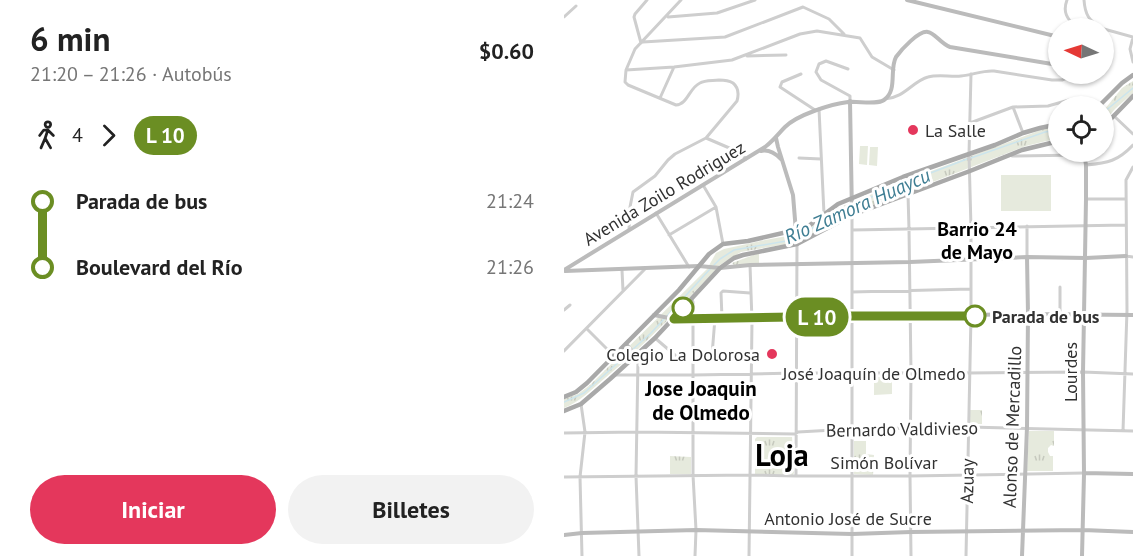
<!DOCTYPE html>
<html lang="es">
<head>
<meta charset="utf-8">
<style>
	:root { --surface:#fff; --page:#f2f2f2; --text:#222; --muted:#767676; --accent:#e4375c }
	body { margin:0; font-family:"PT Sans",sans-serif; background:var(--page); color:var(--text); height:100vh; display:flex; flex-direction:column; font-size:22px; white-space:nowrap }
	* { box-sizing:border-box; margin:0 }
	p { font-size:20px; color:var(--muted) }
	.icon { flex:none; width:33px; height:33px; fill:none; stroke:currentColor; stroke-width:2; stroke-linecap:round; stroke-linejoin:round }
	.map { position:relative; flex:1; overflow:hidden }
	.side { display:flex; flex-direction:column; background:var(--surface); width:564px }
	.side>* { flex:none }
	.badge { padding:0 12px; border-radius:20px; font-size:21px; line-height:39px }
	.needle { width:39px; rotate:274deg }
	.buttons { position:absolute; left:484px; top:18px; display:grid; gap:12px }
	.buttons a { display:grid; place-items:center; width:66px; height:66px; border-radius:50%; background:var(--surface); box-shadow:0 2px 4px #0004; font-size:30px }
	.map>.badge { position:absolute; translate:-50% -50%; box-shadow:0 0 0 3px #fff }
	.legs { display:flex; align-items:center; gap:9px; height:66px; padding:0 30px; font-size:20px }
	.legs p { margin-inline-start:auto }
	.summary { display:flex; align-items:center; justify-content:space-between; height:102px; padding:0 30px }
	h1 { font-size:33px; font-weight:800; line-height:45px }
	.cta { display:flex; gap:12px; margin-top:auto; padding:12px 30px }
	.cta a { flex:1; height:69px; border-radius:36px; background:var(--accent); color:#fff; font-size:24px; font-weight:800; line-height:69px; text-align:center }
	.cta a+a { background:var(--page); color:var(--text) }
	ul { padding:0 30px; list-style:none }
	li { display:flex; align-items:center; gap:21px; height:66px; font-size:22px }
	li i { display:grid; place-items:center; width:9px; height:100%; margin:0 8px; background:currentColor }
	li i::after { content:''; width:15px; height:15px; margin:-8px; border:4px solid; border-radius:50%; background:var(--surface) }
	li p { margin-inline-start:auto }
	li:first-child i { background:linear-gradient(#0000 50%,currentColor 0) }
	li:last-child i { background:linear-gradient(currentColor 50%,#0000 0) }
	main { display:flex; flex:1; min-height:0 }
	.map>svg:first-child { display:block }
</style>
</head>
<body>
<main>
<section class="side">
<div class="summary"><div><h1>6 min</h1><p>21:20 – 21:26 · Autobús</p></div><b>$0.60</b></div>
<div class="legs"><svg class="icon" aria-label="walk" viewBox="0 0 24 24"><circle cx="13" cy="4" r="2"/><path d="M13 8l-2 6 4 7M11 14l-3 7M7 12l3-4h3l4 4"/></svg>4<svg class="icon" aria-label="forward" viewBox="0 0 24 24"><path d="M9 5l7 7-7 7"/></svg><b class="badge" style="background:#6b8e23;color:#fff">L 10</b></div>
<ul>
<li><i style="color:#6b8e23"></i><b>Parada de bus</b><p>21:24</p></li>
<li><i style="color:#6b8e23"></i><b>Boulevard del Río</b><p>21:26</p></li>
</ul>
<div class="cta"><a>Iniciar</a><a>Billetes</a></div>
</section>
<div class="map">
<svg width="569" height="556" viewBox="0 0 569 556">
	<defs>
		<pattern id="grass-tufts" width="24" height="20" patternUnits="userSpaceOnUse" patternTransform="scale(1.5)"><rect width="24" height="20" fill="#e6eadd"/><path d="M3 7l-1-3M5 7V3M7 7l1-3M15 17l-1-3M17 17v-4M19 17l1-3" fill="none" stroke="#c6c9be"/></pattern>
	</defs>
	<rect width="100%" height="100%" fill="#fff"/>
	<path fill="url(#grass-tufts)" d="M569 81V93L551 109 540 122V110L558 88Z
		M495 127V138L462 146 304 207 270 222 244 238 229 243 177 252 156 265C119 304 83 344 41 378 28 389 16 402 0 408V399L14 394 26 385 143 269 152 253 160 249 201 240 229 235 242 229 274 208 338 182 482 128Z
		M195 253V264L170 265 168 263Z
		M406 410H418V424H405Z
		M465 431H490V446L487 445 484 448V452L486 456H489V471H463Z
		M193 437H228L230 473 229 475 191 474V439Z
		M290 441H302V454L310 455 309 475 290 474Z
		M106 456 127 457V474H106Z"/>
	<path fill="#e6eadd" d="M296 146H304L303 165 295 164Z
		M306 147H314L313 166 305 165Z
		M437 175H487V211H437Z
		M310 377H328V394L310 395Z"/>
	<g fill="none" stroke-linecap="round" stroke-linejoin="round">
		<path stroke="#cce5ed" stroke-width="1.5" d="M540 112 569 88
			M407 158 481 132 495 130
			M343 182 403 159
			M290 204 339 184
			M150 265 156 259 170 250 228 240 286 206
			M103 316 147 268
			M0 402 20 393 87 333 100 319"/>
		<path stroke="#cecece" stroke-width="3" d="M503 0C498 13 504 19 512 28
			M520 0C521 15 525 21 538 28
			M0 17 12 6
			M104 17 153 13 191 0
			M540 29 569 37
			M569 37 566 49 569 62
			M79 42 161 37 239 7 265 19 280 34
			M77 43 70 17 71 14 83 0
			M183 56 222 55
			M284 69 262 61 255 64 252 72 257 80 286 96V101
			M62 70 110 67 168 60 236 34 253 31 296 38 308 57 330 70
			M237 74 218 82 216 87 251 110
			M96 98 110 67
			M321 99C340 98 349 81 364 77 374 74 386 77 397 76 409 75 419 70 430 71L488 80H498L512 74
			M449 107 459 133
			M255 109 260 214
			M550 116 569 134
			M406 123 449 107 484 106 505 100 507 106
			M142 138 177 153 182 159
			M448 156 516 155 520 152
			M235 158 257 159
			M522 165C544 163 554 161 569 145
			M339 177 344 194 345 229 347 372 346 476 347 556
			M139 185 152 207 159 244
			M522 199H562
			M92 213 125 267
			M288 215V556
			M65 230 66 207 69 192 91 176 104 160 111 154 142 138 173 101C175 94 175 88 169 83 164 80 160 80 155 80 149 81 141 80 136 83 125 88 124 104 112 105L64 85 61 82 62 70 71 49 117 0
			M288 230 561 225
			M105 235 152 207
			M562 256 569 257
			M463 257V226
			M58 270 59 291
			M288 292 406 289
			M128 300 129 302V475L132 530 131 556
			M0 310 6 305
			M496 314V287
			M158 318 157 293 159 291 186 293
			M23 329 49 355
			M91 338 112 356
			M0 351 81 269
			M148 355 151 318
			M72 356 74 359 72 476 75 556
			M51 375H130L232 373H405L519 372 569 374
			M17 404 21 432 16 477 18 556
			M559 431 563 310 562 180 569 167
			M0 433 73 432 231 434 234 432 288 429 405 427 569 431
			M232 476 233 244
			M0 477 186 475 232 476H346L520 473
			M185 556 188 321 186 265
			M402 556 407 316V228L405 154 407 74"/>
		<path stroke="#bbb" stroke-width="4" d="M343 0 495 37
			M286 101 288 215
			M212 138 214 147 229 195 233 244
			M197 151C205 149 211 153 217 159
			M0 270 201 147C209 141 214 134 221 127 233 115 267 104 284 102 294 101 313 105 320 100 334 90 325 70 332 57 337 50 355 30 364 32 371 33 377 44 386 47L488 64 495 63
			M1 271 135 266 156 268 186 265 346 262 463 257 522 258 562 256
			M90 315 110 319 464 314 569 315
			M62 344 72 356
			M520 473 569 474
			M0 535 18 533 132 530 288 534 347 532 519 530 569 532
			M458 556 463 427 464 314 463 257
			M518 556 520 474 519 372 522 199V165L520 152"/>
		<path stroke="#a9a9a9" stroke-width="4.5" d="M535 106 558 83 569 75
			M540 126 569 96
			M0 397 12 392 23 383 115 290 145 254 159 244 184 241 232 230 246 225 274 204 339 177 431 145 459 133 476 128 495 124
			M0 411 17 404 46 379 91 338 156 268 170 258 179 255 233 244 288 215 406 171 458 150 495 141"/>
	</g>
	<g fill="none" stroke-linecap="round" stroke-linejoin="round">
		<defs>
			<path id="line-1" d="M119 308 110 319 288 316H411"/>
		</defs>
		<use href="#line-1" stroke="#fff" stroke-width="14"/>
		<use href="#line-1" stroke="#6b8e23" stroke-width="9"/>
	</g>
	<g fill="#e4375c" stroke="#fff" stroke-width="2">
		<circle cx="349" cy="130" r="6"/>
		<circle cx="208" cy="354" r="6"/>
	</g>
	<g fill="#fff" stroke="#6b8e23" stroke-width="3">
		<circle cx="119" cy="308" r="10"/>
		<circle cx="411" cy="316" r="10"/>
	</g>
	<g text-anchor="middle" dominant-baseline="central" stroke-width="6" stroke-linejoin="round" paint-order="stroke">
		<g font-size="18" fill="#313131" stroke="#fff" text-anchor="start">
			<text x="361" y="130">La Salle</text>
			<text x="196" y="354" text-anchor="end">Colegio La Dolorosa</text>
		</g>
		<g font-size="18" fill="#313131" stroke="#fff">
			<text transform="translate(100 193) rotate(-31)">Avenida Zoilo Rodriguez</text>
			<text transform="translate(506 372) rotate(-90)">Lourdes</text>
			<text x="310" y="373">José Joaquín de Olmedo</text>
			<text transform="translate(448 427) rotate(-88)">Alonso de Mercadillo</text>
			<text transform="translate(338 429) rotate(-1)">Bernardo Valdivieso</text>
			<text x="320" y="462">Simón Bolívar</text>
			<text transform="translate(403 481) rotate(-89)">Azuay</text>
			<text x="284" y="518">Antonio José de Sucre</text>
		</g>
		<g font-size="18" font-weight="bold" fill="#313131" stroke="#fff" text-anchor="start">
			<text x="428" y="316">Parada de bus</text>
		</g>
		<g font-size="20" font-style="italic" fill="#3f7e93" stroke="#fff">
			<text transform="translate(293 206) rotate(-24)">Río Zamora Huaycu</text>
		</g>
		<g font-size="20" font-weight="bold" fill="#000" stroke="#fff">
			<text x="413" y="229">Barrio 24<tspan x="413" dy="23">de Mayo</tspan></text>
		</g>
		<g font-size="21" font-weight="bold" fill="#000" stroke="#fff">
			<text x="137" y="388">Jose Joaquin<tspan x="137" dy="24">de Olmedo</tspan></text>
		</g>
		<g font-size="30" font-weight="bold" fill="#000" stroke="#fff">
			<text x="218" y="454">Loja</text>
		</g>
	</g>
</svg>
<div class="buttons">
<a><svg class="needle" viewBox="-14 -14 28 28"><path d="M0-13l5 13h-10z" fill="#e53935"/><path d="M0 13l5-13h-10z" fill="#767676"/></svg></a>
<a><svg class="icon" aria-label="locate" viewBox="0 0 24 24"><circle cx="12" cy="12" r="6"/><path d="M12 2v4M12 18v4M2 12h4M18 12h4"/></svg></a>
</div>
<b class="badge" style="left:253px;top:317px;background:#6b8e23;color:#fff">L 10</b>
</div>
</main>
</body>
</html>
